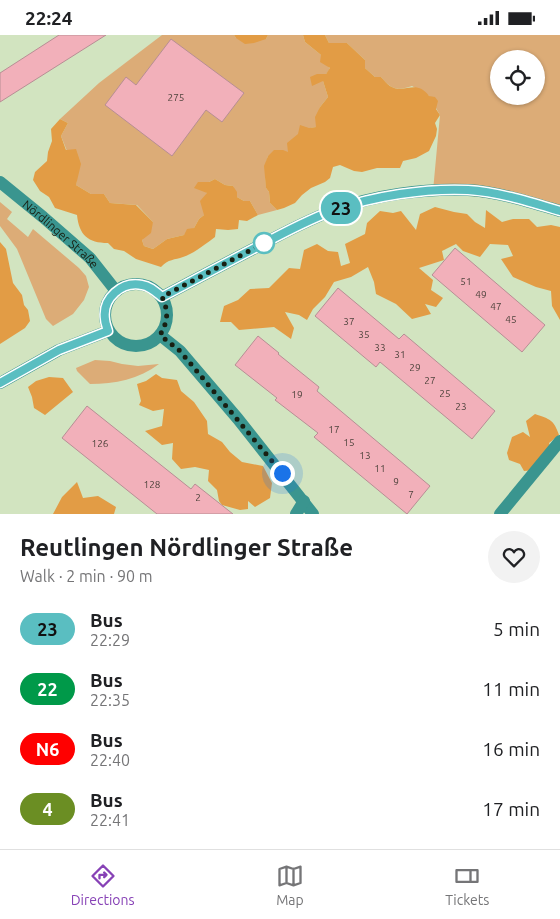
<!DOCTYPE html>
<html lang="en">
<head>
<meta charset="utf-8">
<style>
	:root { --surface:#fff; --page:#f2f2f2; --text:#202124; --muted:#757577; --line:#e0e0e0; --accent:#8742b6 }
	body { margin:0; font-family:Ubuntu,sans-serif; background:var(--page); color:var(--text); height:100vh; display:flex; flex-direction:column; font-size:19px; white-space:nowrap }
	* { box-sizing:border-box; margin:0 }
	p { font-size:16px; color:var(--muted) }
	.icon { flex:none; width:28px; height:28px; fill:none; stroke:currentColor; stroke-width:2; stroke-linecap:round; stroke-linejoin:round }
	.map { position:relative; height:479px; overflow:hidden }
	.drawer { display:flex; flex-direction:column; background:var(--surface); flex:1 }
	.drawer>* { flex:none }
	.badge { padding:0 10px; border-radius:16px; font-size:18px; line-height:32px }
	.fabs { position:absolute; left:490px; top:15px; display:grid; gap:10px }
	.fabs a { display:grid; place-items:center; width:55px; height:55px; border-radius:50%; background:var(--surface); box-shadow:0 1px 4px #0004; font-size:25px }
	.you { position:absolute; width:25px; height:25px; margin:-12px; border:4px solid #fff; border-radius:50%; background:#1a73e8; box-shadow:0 0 0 8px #1a73e833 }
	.map>.badge { position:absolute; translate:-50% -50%; box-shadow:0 0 0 2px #fff }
	.round { display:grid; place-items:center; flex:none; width:52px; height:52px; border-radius:26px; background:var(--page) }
	.headline { display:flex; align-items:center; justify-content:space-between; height:85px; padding:0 20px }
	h1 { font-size:24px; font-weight:600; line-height:38px }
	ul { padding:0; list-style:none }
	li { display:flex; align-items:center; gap:15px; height:60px; padding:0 20px }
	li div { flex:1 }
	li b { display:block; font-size:19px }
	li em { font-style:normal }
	li .badge { min-width:55px; font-weight:700; text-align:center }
	.status { display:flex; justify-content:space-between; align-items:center; height:35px; padding:0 25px; background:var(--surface); direction:ltr }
	.status svg { height:14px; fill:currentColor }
	.menu { display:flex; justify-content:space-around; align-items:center; height:70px; border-top:1px solid var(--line); background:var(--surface); font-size:14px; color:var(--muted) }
	.menu a { display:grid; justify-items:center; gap:2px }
	.menu .selected { color:var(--accent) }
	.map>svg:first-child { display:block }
</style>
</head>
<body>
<div class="status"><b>22:24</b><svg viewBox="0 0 49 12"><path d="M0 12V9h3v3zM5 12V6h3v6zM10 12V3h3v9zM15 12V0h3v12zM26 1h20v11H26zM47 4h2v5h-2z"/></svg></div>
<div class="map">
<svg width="560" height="479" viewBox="0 0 560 479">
	<rect width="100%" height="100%" fill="#d2e4c0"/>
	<path fill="#dcac77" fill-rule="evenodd" d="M162 0H234L236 3 266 4 268 0H303L305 7 321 20 330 34 326 39H317L323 46 328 62 320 72 316 92C299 94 296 103 289 117L268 121 265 131 266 153 269 157 270 168 277 175 258 180 250 166H244L237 162 233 151 225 150 215 144 209 147H198L207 158 204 180 199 184 194 193 184 200 167 204 153 214 144 211 142 205 153 187 137 170 110 168 104 159H91L76 150 77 141 61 101 68 88 60 84 99 48Z
		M325 0H560V176L542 170 433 156 440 80 429 61 412 51C397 56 392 55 381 42H375L365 33V25L347 8H329ZM499 24H536V61H499Z
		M0 167 12 177 7 184 28 202 33 194 79 233 86 241 89 252 84 265 73 279 53 291 46 284 17 214 0 191Z
		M95 325 110 326 122 329 138 331 159 329C139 344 115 349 90 349L77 336 76 333Z"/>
	<path fill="#e29c45" d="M234 0H268L266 4 254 8 245 9 236 3Z
		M303 0H325L329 8H347L365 25V33L375 42H381C384 45 387 49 390 51 404 60 416 43 429 61L435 62 438 66 436 74 440 80 435 88 437 94 436 101 429 116 416 123 403 126 400 133H377L362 137 354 136 340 130 333 132 330 143 325 147 311 153 302 160 295 168 284 173 277 175 270 168 269 157 266 153 264 131 268 121 274 115H283L288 117 287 108 298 99 300 90 309 93 316 92 315 82 320 72 328 62 323 46 312 51 310 42 317 39H326L330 33 320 27 321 20 305 7Z
		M60 84 68 88 61 101 66 115 76 114 81 129 76 150 91 159H104L110 168 136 170 153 187 151 198 142 205 144 211 153 214 167 204 184 200 187 194 194 193 199 184 204 180 200 166 207 158 194 153 198 147H209L215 144 225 150 233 151 237 157V162L244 166H250L258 180 247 186 239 185 238 194 228 195 216 194 215 202C207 208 193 219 183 222 175 225 168 224 161 232L136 224 124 216 114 214 108 208C88 208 79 200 77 180L55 173 49 162 40 156 33 145 35 137 47 126 48 117 52 106 51 94Z
		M435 172 454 177 467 179 475 187 485 193 486 175 502 187 513 184H529L537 192 551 190 560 192V285L552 271 551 256 536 252 513 242 501 224 513 221 508 210 490 209 480 222 463 216 456 209 442 216 444 225 419 233 433 245 431 255 443 263 436 272 425 269 431 279 412 284 396 269 376 259 374 247 368 232 351 242 334 247 325 262 313 274 307 285 299 280 285 277 294 293 291 304 274 292 239 295 231 287H220L224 271 238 265 250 254 269 253 289 233 300 234 304 215 317 209 328 216 338 217 341 231 350 228 345 209 365 199 367 188 380 176 393 178 401 176 416 195 420 179Z
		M0 207 6 214 13 248 22 260 24 270 28 275 30 286 25 293 0 309Z
		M156 339 162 343 177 345 181 356 194 367 207 386 208 399 222 407 230 417 242 427 263 431 272 448 270 463 255 472 248 466V474L240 475 222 470 219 466 217 455 208 446 209 435 195 432 181 434 172 424 173 408 162 410 145 396 162 391 164 374 153 376 139 370 141 366 137 349 146 346Z
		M49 342 63 343 73 357 45 380 34 373 32 362 28 352 36 346Z
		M535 379C550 384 554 385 559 400L549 408 552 416 549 429 536 435 524 436 520 429 509 425 507 418 512 402 523 397 530 402 526 386Z
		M77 447 83 463 98 461 116 472 114 479H53L62 462Z"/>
	<path fill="#f2b0ba" stroke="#b78e94" d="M59 0H106L0 67V38Z
		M171 4 244 58 222 87 206 75 172 121 105 70 126 42 136 50Z
		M455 213 545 290 522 317 432 240Z
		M338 253 399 304 404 299 495 376 472 404 380 327 376 332 315 281Z
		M258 301 279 318 278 319 319 352 317 356 430 451 407 479 314 402 318 398 275 365 277 363 235 330Z
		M87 371 191 454 195 449 233 479H157L62 403Z"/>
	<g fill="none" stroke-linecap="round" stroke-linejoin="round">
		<g stroke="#3a958f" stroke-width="12">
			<path id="s1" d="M0 147 43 182 90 223 116 256"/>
			<circle cx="136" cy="280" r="31"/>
			<path d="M162 262C194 245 226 228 259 211 283 198 308 185 334 175 375 160 424 153 468 155 499 157 530 167 560 176"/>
			<path d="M160 300 180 316 238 384 313 479"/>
			<path d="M0 348 59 315 108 296"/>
			<path d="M296 479 304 466"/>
			<path d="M500 479 560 406"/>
		</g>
	</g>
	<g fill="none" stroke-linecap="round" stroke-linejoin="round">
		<defs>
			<path id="line" d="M0 348 59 315 108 296C107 292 105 288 105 284 102 263 122 246 142 250 150 251 156 257 162 262 194 245 226 228 259 211 283 198 308 185 334 175 374 161 425 153 468 155 499 157 530 167 560 176"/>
		</defs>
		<use href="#line" stroke="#fff" stroke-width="11"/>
		<use href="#line" stroke="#5abec1" stroke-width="8"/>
		<path stroke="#181f12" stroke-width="5" stroke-dasharray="0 9" d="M264 208 162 262C169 277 168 286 160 300L180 316 282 438"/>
	</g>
	<circle fill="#fff" stroke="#5abec1" stroke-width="2.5" cx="264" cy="208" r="10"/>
	<g text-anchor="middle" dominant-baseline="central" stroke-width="4.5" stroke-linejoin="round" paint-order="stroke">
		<g font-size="10" fill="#4e433c">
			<text x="176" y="62">275</text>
			<text x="466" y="246">51</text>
			<text x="481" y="259">49</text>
			<text x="496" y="271">47</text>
			<text x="511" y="284">45</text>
			<text x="349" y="286">37</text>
			<text x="364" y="299">35</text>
			<text x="380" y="312">33</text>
			<text x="400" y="319">31</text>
			<text x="415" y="332">29</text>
			<text x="430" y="345">27</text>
			<text x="445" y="358">25</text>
			<text x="297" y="359">19</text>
			<text x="461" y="371">23</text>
			<text x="334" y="394">17</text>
			<text x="349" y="407">15</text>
			<text x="100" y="408">126</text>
			<text x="365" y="420">13</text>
			<text x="380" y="433">11</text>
			<text x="396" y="446">9</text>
			<text x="152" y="449">128</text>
			<text x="411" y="459">7</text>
			<text x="198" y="462">2</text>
		</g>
		<g font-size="12" fill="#181f12" stroke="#d2e4c0">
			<text stroke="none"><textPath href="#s1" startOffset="80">Nördlinger Straße</textPath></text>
		</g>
	</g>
</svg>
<div class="fabs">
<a><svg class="icon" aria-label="locate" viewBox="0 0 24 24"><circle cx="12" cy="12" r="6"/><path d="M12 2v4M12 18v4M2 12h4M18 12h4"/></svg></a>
</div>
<div class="you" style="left:282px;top:438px"></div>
<b class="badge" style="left:341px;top:173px;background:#5abec1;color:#111">23</b>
</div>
<section class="drawer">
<div class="headline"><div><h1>Reutlingen Nördlinger Straße</h1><p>Walk · 2 min · 90 m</p></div><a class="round"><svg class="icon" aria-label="heart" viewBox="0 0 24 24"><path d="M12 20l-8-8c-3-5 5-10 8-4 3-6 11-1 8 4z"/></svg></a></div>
<ul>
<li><span class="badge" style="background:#5abec1;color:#111">23</span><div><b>Bus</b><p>22:29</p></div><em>5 min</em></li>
<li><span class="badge" style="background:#009949;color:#fff">22</span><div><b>Bus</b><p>22:35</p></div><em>11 min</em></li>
<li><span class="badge" style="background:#f00;color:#fff">N6</span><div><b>Bus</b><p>22:40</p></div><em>16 min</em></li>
<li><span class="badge" style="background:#6b8e23;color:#fff">4</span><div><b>Bus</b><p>22:41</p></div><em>17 min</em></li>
</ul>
</section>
<nav class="menu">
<a class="selected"><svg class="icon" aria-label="directions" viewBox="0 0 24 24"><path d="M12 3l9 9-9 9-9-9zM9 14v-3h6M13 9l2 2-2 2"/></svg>Directions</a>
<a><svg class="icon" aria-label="map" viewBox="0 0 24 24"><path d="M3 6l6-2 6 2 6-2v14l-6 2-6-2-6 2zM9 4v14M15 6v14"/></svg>Map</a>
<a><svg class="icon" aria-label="tickets" viewBox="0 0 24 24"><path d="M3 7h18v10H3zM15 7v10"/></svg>Tickets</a>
</nav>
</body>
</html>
